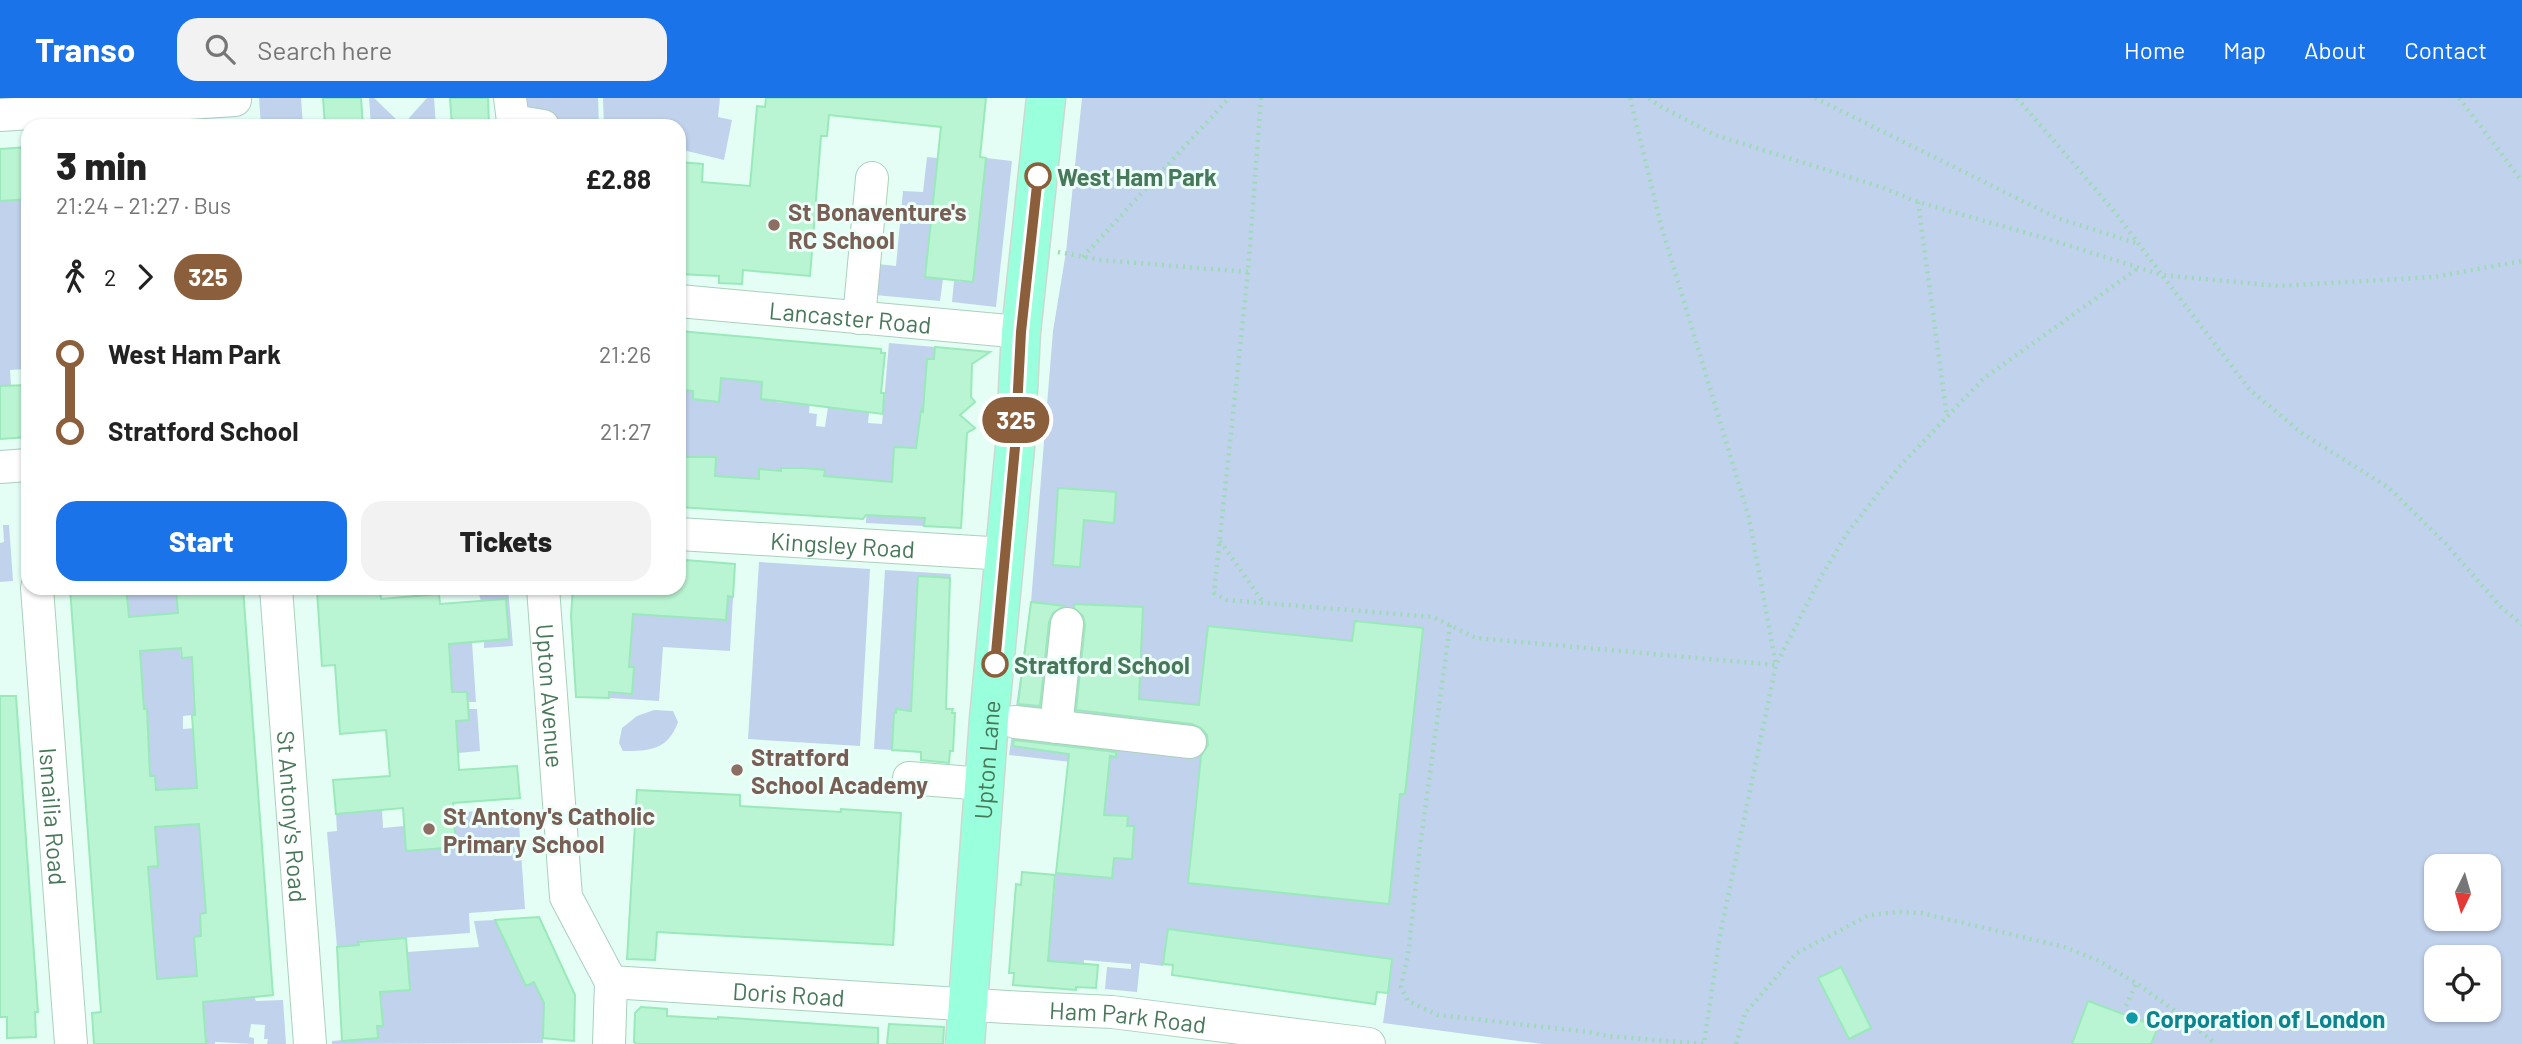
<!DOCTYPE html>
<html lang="en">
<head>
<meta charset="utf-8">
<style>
	:root { --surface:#fff; --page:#f2f2f2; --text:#222; --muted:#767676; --accent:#1a73e8 }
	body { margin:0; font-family:Barlow,sans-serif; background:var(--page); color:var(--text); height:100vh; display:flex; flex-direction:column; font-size:26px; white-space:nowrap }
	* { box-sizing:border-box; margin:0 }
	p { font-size:23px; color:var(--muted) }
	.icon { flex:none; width:38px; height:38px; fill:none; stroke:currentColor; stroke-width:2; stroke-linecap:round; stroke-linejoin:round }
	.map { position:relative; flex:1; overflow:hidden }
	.panel { position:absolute; left:21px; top:21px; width:665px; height:476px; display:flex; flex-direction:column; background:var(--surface); border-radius:21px; box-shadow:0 2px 5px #0004 }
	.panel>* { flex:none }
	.badge { padding:0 14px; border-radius:23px; font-size:24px; line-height:46px }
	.needle { width:46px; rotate:185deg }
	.buttons { position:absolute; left:2424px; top:756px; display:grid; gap:14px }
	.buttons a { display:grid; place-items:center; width:77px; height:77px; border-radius:14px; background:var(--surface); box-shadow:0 2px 5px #0004; font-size:35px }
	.map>.badge { position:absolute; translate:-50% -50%; box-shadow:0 0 0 4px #fff }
	.legs { display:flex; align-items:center; gap:10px; height:77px; padding:0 35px; font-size:23px }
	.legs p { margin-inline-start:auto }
	.head { display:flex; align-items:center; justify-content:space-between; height:119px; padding:0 35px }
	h1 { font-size:38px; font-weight:800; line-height:52px }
	.action { display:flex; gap:14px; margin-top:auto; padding:14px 35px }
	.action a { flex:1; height:80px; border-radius:21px; background:var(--accent); color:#fff; font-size:28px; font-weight:800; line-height:80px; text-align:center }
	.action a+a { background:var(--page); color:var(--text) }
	ul { padding:0 35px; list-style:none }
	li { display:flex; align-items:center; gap:24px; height:77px; font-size:26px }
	li i { display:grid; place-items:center; width:10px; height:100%; margin:0 9px; background:currentColor }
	li i::after { content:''; width:18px; height:18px; margin:-9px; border:5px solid; border-radius:50%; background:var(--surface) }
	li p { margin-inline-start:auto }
	li:first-child i { background:linear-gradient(#0000 50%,currentColor 0) }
	li:last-child i { background:linear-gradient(currentColor 50%,#0000 0) }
	header { display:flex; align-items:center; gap:42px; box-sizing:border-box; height:98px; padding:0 35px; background:var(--accent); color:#fff }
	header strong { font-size:33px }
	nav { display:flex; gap:38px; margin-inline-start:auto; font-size:24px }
	.search { width:490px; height:63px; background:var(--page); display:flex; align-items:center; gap:18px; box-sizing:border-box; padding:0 24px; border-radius:21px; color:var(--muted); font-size:26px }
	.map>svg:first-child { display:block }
</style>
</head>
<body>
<header>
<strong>Transo</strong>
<div class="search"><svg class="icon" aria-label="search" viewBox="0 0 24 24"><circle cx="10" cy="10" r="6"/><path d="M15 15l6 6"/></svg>Search here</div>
<nav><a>Home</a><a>Map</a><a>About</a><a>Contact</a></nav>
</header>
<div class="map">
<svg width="2522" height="946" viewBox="0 0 2522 946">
	<rect width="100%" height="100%" fill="#e4fef5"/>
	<path fill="#c1d2ec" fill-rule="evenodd" d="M259 0H301L303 28H261Z
		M369 0H374L396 21V28H371Z
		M427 0H434L436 28H411L409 20Z
		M516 0H598L599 28H576L516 17Z
		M603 0H720L718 19 732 22 724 62 679 51V28H604Z
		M1082 0H2522V946H1542L1383 925 1392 861 1168 831 1163 868 1140 865 1137 894 1105 891 1107 869 1131 871V866L1084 862 1083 877 1048 865 1056 775 1112 780 1114 760 1132 761 1134 728H1127L1128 718 1090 759 1105 711 1106 699 1098 698 1099 694H1107L1108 683 1071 664 1009 657 1031 504 1053 233 1066 154ZM2436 768H2488V821H2436ZM2436 859H2488V912H2436Z
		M927 59 938 60 925 179 943 181 940 203 875 197 878 166 896 168 903 93 923 94Z
		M986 60 1012 63 996 209 952 204 954 183 973 184Z
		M28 101V278L27 271 10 272 11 288H0V103Z
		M726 244 723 280 762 284 761 300 772 302 781 250 776 304 787 305 788 287 811 289 809 315 817 316 816 328 825 329 828 309 871 295 868 325 882 326 889 245 935 249 934 261H927L926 314H921L920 320 935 340 893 364 895 418 925 420 924 428 866 425 868 389 824 380V372L782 370 781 373 760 371 759 381 715 378 716 359H679V292L693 293V301L719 303 720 296 717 295Z
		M3 427H9L13 483 0 484V445L4 444Z
		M759 464 870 471 860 648 748 641Z
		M885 472 951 476 950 480 918 478 911 601 943 603 907 616V612L897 611 894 615 892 652 874 651Z
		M126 490H214V493H176L181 559H194L217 571 193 573 194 597 203 616 183 618V631L196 630 205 655 195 656 196 677 224 675V688L190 690 191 703H198L201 761 256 903 283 902 286 946H267L268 941H264L265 927 251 926 249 939 254 940V946L215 944V946H190L101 914V911L130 909 157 881 125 832 95 835V830L129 827 92 790 91 785 124 782 147 769 157 768 153 730 172 727 155 715 149 669 112 660 82 663V658L114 656 148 633 147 611H144L141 571 105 556 159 552 158 527 127 520Z
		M477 490H508L513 548 484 550V543L509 541 506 501 481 503Z
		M605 490H660V493H664L663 518 726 522 728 498 733 499 730 553 663 549 659 603 609 600V594L632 596 634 569 607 567 606 559 630 560 631 493Z
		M472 544 476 604H467L466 594H452L449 546Z
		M468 611H477L480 653 458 655 456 623 469 622Z
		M654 612 673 613 678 624C668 652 650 653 623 653L619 645 622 630 637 618Z
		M518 711 525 811 469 815 470 835 359 843V847L337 849 327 734 337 733 336 716 382 712 383 730 404 728 455 749 454 724H462L461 714Z
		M495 822 526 888 534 884 544 905 543 945 332 946V943L377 939V928L383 927 382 919H376L375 895 410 892 407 854 479 849 474 823Z"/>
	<path fill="#baf5d3" stroke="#99e9ba" stroke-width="2" fill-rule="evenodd" d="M323 0H361L363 28H325Z
		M450 0H488L489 28H452Z
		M766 0H986L980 59 986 60 973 184 925 179 941 29 829 17 827 38H821L810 178 743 172 742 186 719 185V178L679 176V64L703 66 702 84 750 88 757 8 765 9Z
		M28 49V101L0 103V51Z
		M679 233 881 251V255H885L881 295H884L883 316 761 301 762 284 721 280 719 304 693 301V293L679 292Z
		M935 249 990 254 972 266 971 299 975 304 960 317 975 330 967 335 961 430 924 428 925 420 866 417 863 421 679 409V359H716L715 378 759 381V371L781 373V370H803L825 372 824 378 892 384 894 349 916 350 921 313 923 314 927 261H934Z
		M28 287V339L0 341V288Z
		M1058 390 1116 394 1114 425 1084 422 1080 469 1053 467Z
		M685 462 735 466 733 499 728 498 726 522 633 516 629 569H634L632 596 609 594V600L576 599 571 518 573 490 660 495V490H679V465H685Z
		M918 478 950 480 946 611H953L952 615H955L953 653H950L949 665 921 662V654L892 652 894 615H896V611L911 613Z
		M70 490H126L129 519 178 515 176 492 243 490 273 897 203 904 206 946H94L92 915 101 914ZM181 550 182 560 192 559 195 617H192L197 690 156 692 155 678H150L147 611H144L140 553ZM199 726 206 815 200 816 201 838 194 839 197 878 157 881 148 769 158 768 155 729Z
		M363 490H380L381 501 439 496 440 506 506 501 509 541 449 546 452 594H467L469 622 456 623 459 672 517 668 520 700 453 705 456 749 406 753 403 710 336 716 333 682 390 678 386 632 340 636 335 567 322 568 317 493Z
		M1031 504 1064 508 1053 515 1049 524 1040 608 1018 606Z
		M1074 506 1143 509 1139 601 1199 607 1208 528 1352 543 1355 523 1423 530 1405 696H1400L1389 806 1188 785 1201 658 1208 647 1207 637 1201 630 1192 626 1076 612 1085 527 1083 518 1074 510Z
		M0 598H16L38 914H35L36 939 7 940V919H0Z
		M1014 642 1116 654V659L1110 658 1104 717 1128 718 1127 728H1134L1132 761 1114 760 1112 780 1056 775 1069 656 1013 648Z
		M637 692 740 697V708L841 714V711L901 715 893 847 657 834 655 862 627 861Z
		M1022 774 1055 777 1048 863 1098 867 1096 890 1076 889V892L1013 887 1014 875H1009L1016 786 1021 787Z
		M539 819 575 897 574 943 543 940 544 905 534 884 526 888 495 822Z
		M1168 831 1392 861 1388 895 1377 894 1375 906 1172 877 1173 867 1163 866Z
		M406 840 410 892 380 894 383 928H377L378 940 342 943 337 849 359 847 358 844Z
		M1841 869 1871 930 1849 941 1818 880Z
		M2088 903 2158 929 2151 946H2072Z
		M641 909 667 911V918L718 921V919L878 930V946H637L634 944 635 915Z
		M889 926 944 929 943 946H887Z"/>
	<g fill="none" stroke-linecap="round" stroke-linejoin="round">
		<defs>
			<g id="minor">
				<path d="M510 0 513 23 543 28"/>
				<path d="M0 17 235 2"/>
				<path id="s1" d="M679 203 1021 234"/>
				<path d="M859 220 872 80"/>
				<path d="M0 369 28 367"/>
				<path id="s2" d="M679 436 1006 456"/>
				<path id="s3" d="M37 490 71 946"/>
				<path id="s4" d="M276 490 310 946"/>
				<path id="s5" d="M543 490 566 799 611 884 609 946"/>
				<path d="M1015 624 1190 644"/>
				<path d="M1056 629 1067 526"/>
				<path d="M909 680 984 686"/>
				<path id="s6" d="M611 884 1007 909 1112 914 1369 946"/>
			</g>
			<g id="major">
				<path id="s7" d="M965 946 989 621 1015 349 1021 234 1046 0"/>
			</g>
		</defs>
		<use href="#minor" stroke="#aad0bc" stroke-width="34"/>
		<use href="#major" stroke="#ccd9d1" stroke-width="41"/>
		<path stroke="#9ddab6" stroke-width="4.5" stroke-dasharray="2 5" stroke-linecap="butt" d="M1261 0 1248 174 1214 495 1227 502 1433 519 1476 540 1776 567 1822 477 1848 434 1899 369 1984 280 2140 169
			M1630 0 1661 127 1749 420 1776 567 1720 837 1704 946
			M1649 0 1658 7 1715 37 1881 89 1918 104 2048 141 2162 177 2250 292 2303 336 2389 390 2446 446 2500 508 2522 527
			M1815 0 2057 120 2136 145
			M2017 0 2114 113 2162 177 2278 188 2434 179 2522 163
			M2459 0 2522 83
			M1918 104 1947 319
			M1058 154 1101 162 1248 174
			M1083 159 1229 0
			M1220 443 1263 504
			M1450 527 1420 749 1408 857 1401 889 1408 903 1438 917 1589 934 1607 938 1704 946
			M2126 908 2136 885
			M1736 946 1745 915 1797 855 1869 817 1899 814 1921 815 1985 830 2064 849 2097 862 2136 885 2174 912 2216 946"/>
		<use href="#minor" stroke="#fff" stroke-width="32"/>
		<use href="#major" stroke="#9affdc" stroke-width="38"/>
	</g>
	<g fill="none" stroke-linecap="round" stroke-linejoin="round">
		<defs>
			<path id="line-1" d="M995 566 1015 349 1021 234 1038 78"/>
		</defs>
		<use href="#line-1" stroke="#fff" stroke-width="16"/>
		<use href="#line-1" stroke="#8b5e3c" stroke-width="10"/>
	</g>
	<g fill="#fff" stroke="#8b5e3c" stroke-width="3.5">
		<circle cx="1038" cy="78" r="12"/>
		<circle cx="995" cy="566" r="12"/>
	</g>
	<g fill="#8d6e63" stroke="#ecfff8" stroke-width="2.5">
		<circle cx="774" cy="127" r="7"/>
		<circle cx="737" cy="672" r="7"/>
		<circle cx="429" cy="731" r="7"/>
	</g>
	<circle fill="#0f9aa8" stroke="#ecfff8" stroke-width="2.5" cx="2132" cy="920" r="7"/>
	<g text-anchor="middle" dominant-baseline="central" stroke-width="6" stroke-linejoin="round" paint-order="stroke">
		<g font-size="24" font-weight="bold" fill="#48785a" stroke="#ecfff8" text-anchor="start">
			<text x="1057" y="78">West Ham Park</text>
			<text x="1014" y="566">Stratford School</text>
		</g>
		<g font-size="24" font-weight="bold" fill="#785e54" stroke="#ecfff8" text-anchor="start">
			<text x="788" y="113">St Bonaventure's<tspan x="788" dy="28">RC School</tspan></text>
			<text x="751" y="658">Stratford<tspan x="751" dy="28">School Academy</tspan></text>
			<text x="443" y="717">St Antony's Catholic<tspan x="443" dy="28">Primary School</tspan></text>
		</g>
		<g font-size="24" fill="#48785a" stroke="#ecfff8">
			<text stroke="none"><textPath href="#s1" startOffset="172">Lancaster Road</textPath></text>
			<text stroke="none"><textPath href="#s2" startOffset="164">Kingsley Road</textPath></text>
			<text stroke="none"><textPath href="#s5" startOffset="108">Upton Avenue</textPath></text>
			<text stroke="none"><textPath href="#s7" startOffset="285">Upton Lane</textPath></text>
			<text stroke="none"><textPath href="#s3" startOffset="229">Ismailia Road</textPath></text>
			<text stroke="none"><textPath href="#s4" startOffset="229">St Antony's Road</textPath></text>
			<text stroke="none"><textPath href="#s6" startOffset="178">Doris Road</textPath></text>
			<text stroke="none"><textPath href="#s6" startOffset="518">Ham Park Road</textPath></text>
		</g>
		<g font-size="24" font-weight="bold" fill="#0d838f" stroke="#ecfff8" text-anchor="start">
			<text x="2146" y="920">Corporation of London</text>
		</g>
	</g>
</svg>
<div class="buttons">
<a><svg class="needle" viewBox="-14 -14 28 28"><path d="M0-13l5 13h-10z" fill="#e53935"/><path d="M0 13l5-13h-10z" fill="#767676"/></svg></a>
<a><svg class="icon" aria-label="locate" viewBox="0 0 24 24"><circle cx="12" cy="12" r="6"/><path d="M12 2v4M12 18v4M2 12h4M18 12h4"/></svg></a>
</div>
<b class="badge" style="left:1016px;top:322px;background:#8b5e3c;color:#fff">325</b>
<section class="panel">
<div class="head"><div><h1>3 min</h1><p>21:24 – 21:27 · Bus</p></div><b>£2.88</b></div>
<div class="legs"><svg class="icon" aria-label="walk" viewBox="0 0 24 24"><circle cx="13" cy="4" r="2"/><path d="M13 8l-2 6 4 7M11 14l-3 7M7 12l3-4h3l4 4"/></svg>2<svg class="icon" aria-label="forward" viewBox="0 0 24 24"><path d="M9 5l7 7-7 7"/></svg><b class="badge" style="background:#8b5e3c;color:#fff">325</b></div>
<ul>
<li><i style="color:#8b5e3c"></i><b>West Ham Park</b><p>21:26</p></li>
<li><i style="color:#8b5e3c"></i><b>Stratford School</b><p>21:27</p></li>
</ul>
<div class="action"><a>Start</a><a>Tickets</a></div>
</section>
</div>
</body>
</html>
